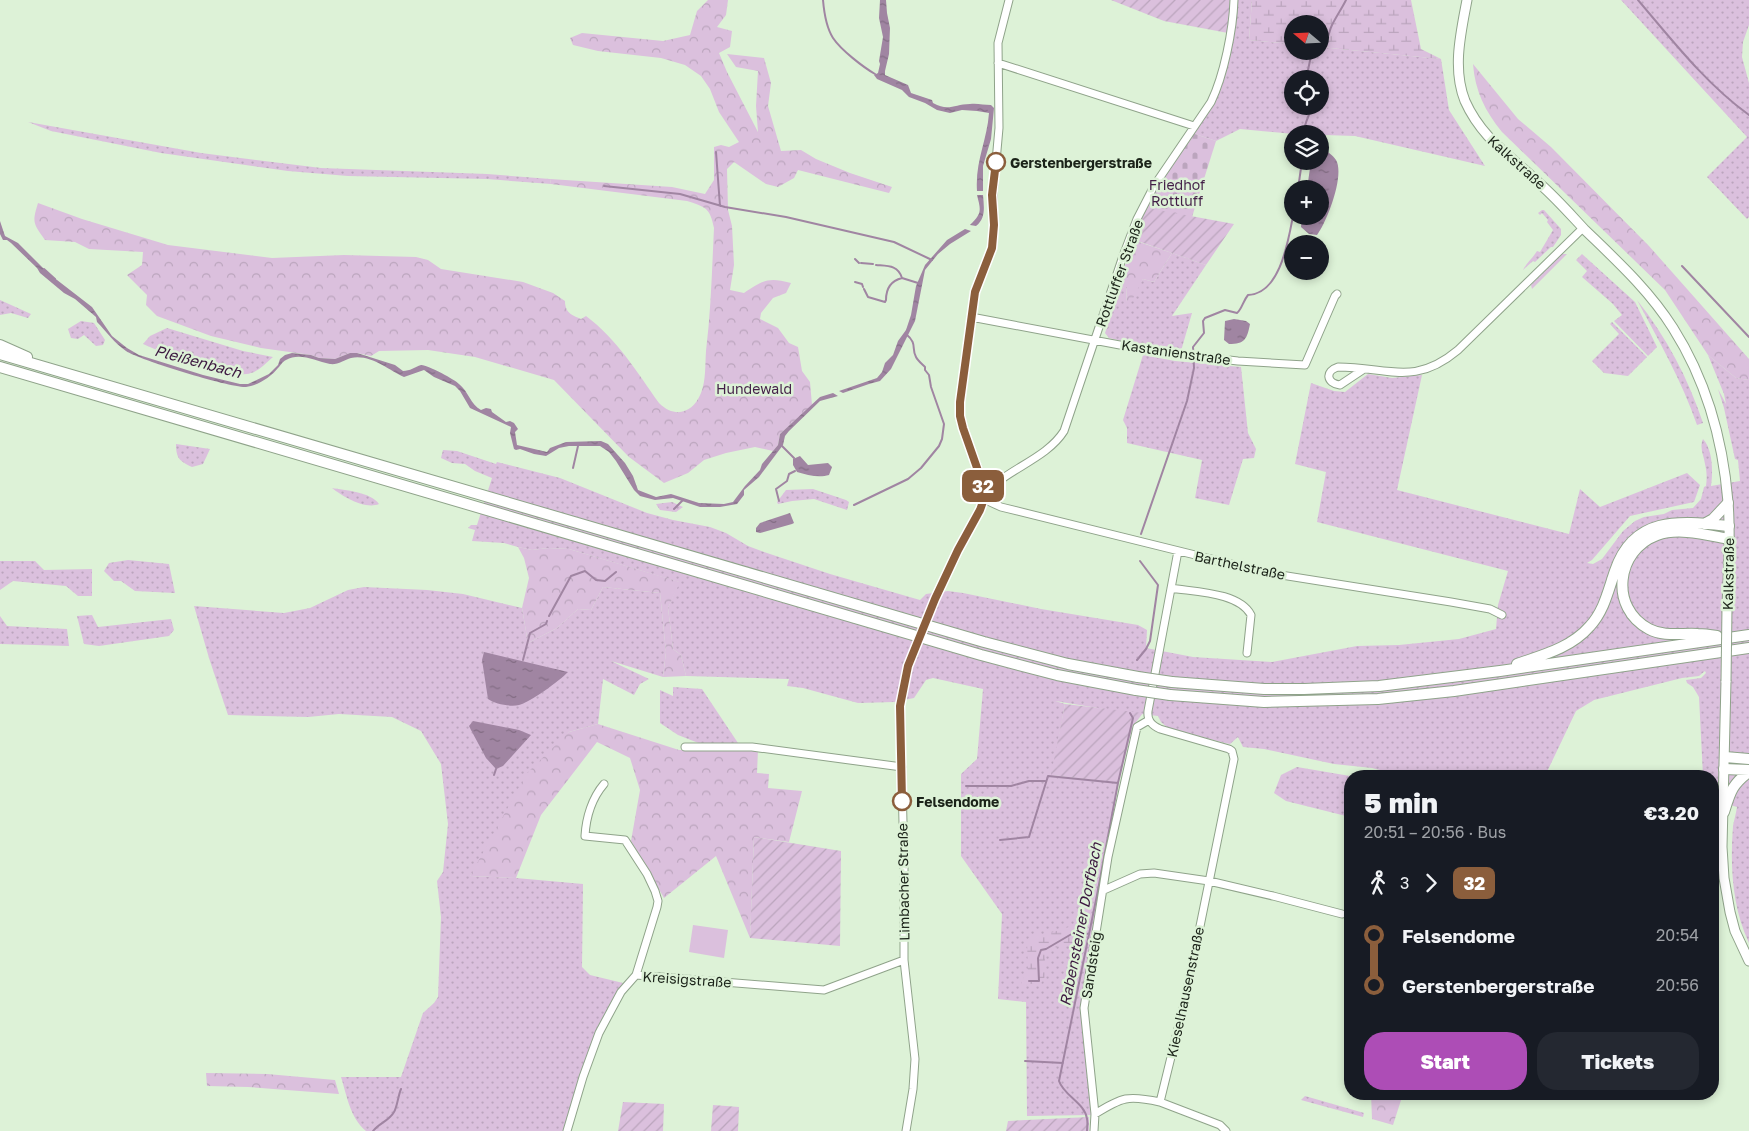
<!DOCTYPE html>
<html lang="en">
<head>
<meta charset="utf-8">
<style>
	:root { --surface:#171b24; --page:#242831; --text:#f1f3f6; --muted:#9ea1a6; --accent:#ad4db6 }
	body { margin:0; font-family:"Golos Text",sans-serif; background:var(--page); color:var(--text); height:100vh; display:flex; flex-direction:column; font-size:19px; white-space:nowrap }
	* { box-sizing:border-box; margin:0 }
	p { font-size:16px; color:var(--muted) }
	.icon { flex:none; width:28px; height:28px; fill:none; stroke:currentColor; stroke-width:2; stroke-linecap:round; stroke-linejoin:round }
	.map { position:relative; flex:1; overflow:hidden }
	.drawer { position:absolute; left:1344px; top:770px; width:375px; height:330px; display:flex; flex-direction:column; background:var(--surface); border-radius:20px; box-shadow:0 2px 8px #0003 }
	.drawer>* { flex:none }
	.badge { padding:0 10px; border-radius:8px; font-size:18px; line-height:32px }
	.needle { width:32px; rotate:289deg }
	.controls { position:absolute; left:1284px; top:15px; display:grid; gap:10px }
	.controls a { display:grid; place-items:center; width:45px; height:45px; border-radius:50%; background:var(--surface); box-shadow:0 2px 8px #0003; font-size:25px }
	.map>.badge { position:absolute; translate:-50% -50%; box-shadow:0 0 0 2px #fff }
	.legs { display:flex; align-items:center; gap:8px; height:55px; padding:0 20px; font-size:16px }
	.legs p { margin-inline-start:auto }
	.headline { display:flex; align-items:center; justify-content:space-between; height:85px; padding:0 20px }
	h1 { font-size:28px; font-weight:800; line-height:38px }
	.primary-button { display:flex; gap:10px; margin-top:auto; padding:10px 20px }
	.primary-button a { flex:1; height:58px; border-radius:20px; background:var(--accent); color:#fff; font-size:20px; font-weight:800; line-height:58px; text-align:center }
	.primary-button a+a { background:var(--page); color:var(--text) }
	ul { padding:0 20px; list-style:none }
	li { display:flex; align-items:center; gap:18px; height:50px; font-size:19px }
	li i { display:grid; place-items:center; width:8px; height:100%; margin:0 6px; background:currentColor }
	li i::after { content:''; width:12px; height:12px; margin:-6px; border:4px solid; border-radius:50%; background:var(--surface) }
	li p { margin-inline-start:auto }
	li:first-child i { background:linear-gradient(#0000 50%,currentColor 0) }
	li:last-child i { background:linear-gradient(currentColor 50%,#0000 0) }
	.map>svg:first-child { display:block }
</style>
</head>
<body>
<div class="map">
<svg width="1749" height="1131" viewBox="0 0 1749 1131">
	<defs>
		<pattern id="grass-dots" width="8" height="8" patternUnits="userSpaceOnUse" patternTransform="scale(1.25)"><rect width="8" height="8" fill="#dbc0dd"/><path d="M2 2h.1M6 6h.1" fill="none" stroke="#bba5bd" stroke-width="1.8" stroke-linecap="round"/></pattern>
		<pattern id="forest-crowns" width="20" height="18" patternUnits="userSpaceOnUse" patternTransform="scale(1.25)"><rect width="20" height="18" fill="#dbc0dd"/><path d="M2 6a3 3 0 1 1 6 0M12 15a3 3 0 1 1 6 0" fill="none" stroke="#bba5bd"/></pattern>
		<pattern id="wetland-marsh" width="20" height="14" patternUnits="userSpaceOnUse" patternTransform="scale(1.25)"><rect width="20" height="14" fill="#dbc0dd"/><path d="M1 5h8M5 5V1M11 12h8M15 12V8" fill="none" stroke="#bba5bd"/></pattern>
		<pattern id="cemetery-stones" width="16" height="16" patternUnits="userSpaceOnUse" patternTransform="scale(1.25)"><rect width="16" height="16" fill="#dbc0dd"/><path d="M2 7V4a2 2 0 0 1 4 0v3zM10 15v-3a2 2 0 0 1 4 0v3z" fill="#bba5bd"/></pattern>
		<pattern id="garden-furrows" width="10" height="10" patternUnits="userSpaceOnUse" patternTransform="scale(1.25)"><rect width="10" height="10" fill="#dbc0dd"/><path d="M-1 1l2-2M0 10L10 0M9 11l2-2" fill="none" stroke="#bba5bd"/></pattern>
		<pattern id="water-ripples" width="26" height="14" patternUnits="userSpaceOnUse" patternTransform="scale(1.25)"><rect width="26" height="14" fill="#a085a2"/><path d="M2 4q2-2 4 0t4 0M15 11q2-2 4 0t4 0" fill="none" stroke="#826c83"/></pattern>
	</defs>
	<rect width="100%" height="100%" fill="#ddf2d7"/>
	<path fill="url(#grass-dots)" fill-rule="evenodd" d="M1237 0H1252L1249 40 1292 44V51H1320V47L1441 59 1449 110 1485 166 1355 136 1294 134 1240 129 1216 141 1192 133 1219 91 1225 76 1237 10ZM1292 79H1320V106H1292Z
		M1621 0H1749V25L1743 42 1742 57 1749 83V217L1747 219 1707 177 1747 137Z
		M28 122 201 153 321 168 487 174 550 179 551 184 487 179 348 176 288 171 161 153 51 131Z
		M1542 210H1544L1561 229V235L1553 247H1551L1535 262 1533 261 1523 270C1527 262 1533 258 1537 251L1540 252 1553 230 1547 222 1548 220 1542 213 1540 215 1538 213Z
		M1172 253 1206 265 1172 316 1192 313 1181 351 1153 348 1109 338 1105 333 1121 288 1127 286 1126 302 1143 279 1154 282Z
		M1562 254H1567L1532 289 1531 285Z
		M1582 254 1635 302 1657 347 1648 356 1614 321 1622 315 1613 304 1582 277 1587 271 1576 260Z
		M0 300 31 314 28 318 11 313 0 315Z
		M1637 300C1667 338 1688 378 1703 423L1697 425C1682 381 1659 341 1637 300Z
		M81 321 94 323 105 340 103 345 96 346 84 335 78 339 71 338 68 329Z
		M1612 322 1647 357 1628 376 1604 373 1592 361 1619 334 1610 324Z
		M167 328 243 351 273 357C267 362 259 371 251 373 229 381 165 354 143 344L150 336Z
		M1143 355 1175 361 1241 367 1248 433 1256 449 1254 458 1243 459 1229 505 1195 498 1202 460 1127 443V428L1123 420Z
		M1708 355 1736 378 1749 380V943C1732 907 1730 866 1733 826 1734 820 1736 814 1737 807L1713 800 1712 776H1703L1699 697 1693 687 1687 683 1686 680 1701 678 1706 673 1705 671 1699 676 1682 678 1594 700 1576 711 1545 776H1403L1372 768 1334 764 1264 749 1243 747 1238 737 1230 744 1225 743 1168 728 1161 722 1158 716 1110 710 1055 701 1065 704 1052 775 1118 783 1083 1011 1091 1115 1027 1116 1026 1002 998 999 1002 914 961 856V774L977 759 983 689 933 678 926 680 914 698 894 702 858 703 803 688 787 686 789 679 686 676 681 655 673 649 668 608 679 582 569 549 548 548 532 550 518 547 504 543 472 541 475 530 468 528 471 525H477L492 478 475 471 465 464 452 463 441 458 443 450 457 451 496 464 497 462 560 478 647 513 673 520 710 527 726 533 748 546 767 553 830 574 920 600 926 594 948 591 963 593 1041 609 1138 625 1147 630 1146 648 1193 657 1272 662 1357 646 1399 645 1459 639 1496 629 1498 605 1508 571 1317 522 1326 472 1295 464 1311 383 1334 391 1345 392 1368 374 1392 378 1422 375 1397 490 1569 534 1580 489 1600 507 1687 473 1700 485 1694 502 1630 516 1592 560 1587 563 1593 564 1602 559 1623 531 1635 521 1644 517 1664 514 1672 510 1693 508 1701 499 1704 487 1706 486C1707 479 1707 472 1705 464 1704 455 1699 448 1703 439 1713 450 1713 472 1711 486L1740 481 1738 460 1735 459 1724 408 1718 389 1726 404 1724 394Z
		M176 444 210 449 203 464 192 467C180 461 176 459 176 444Z
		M332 488C344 490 371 492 379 504 365 510 342 496 332 488Z
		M813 489 846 500 849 502 847 510 814 499 792 501 778 504 777 502 786 490Z
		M672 502 683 507 676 512 660 510 656 504Z
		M128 560 169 564 175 593 135 591 121 581H114L104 571 109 563Z
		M0 561H35L44 570 92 569V596H78L66 586 13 581 0 590Z
		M364 587 427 590 463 594 522 608 528 643 557 628 578 609 591 610 603 587 660 593 666 652 663 677 611 661 649 679 640 684 634 695 603 679 598 724 569 732 470 876 516 878 583 884 582 967 590 975 623 983 619 990 565 1131H366C350 1118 347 1096 341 1077H401L423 1013 434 1003 438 997 441 917 437 881 443 872 448 824 441 764 421 731 392 717 339 714 308 717 228 715 209 658 194 606 284 613 310 608 348 590Z
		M92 615 98 627 171 619 174 630 169 636 99 646 84 644 77 616Z
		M0 616 7 626 67 629 69 646 0 644Z
		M673 687 702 689 738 743 701 744 678 735 660 723V690L673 696Z
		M1297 767 1350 776V817L1286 801 1274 793 1281 775Z
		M1305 1096 1364 1113 1363 1117 1301 1100Z"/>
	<path fill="url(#forest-crowns)" d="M708 0H728L726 15 717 27 732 31 730 47 719 53 727 72 758 132 756 106 758 71 736 67 727 54 764 58 771 83 768 106 781 151 801 150 816 159 850 173 892 187 889 193 798 170 794 178 778 187 766 184 734 162 727 169 728 210 732 226 734 265 730 290 744 293C764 280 768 277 791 283L786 293 773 298 761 313 760 319 778 328 789 343 798 347 802 371 810 382 812 405 780 434 778 445 773 451 755 447 726 453 704 460 688 473 664 483 629 457 554 380 475 357 428 350 379 351 371 356 357 353H350L335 359 319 358 311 355 261 348 211 336 157 316 146 305 147 295 127 275 142 265 143 252 89 249 75 242 45 240C33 223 32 223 38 203L82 219 168 245 272 258 344 255 416 257 428 260 441 269 523 282 553 293 565 301C565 313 572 315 581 319L586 316C617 339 637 372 659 403 675 419 693 413 701 393 706 380 705 365 706 351 711 310 712 269 714 228 710 208 706 207 687 201L551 184 550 179 672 187 705 194 714 180V147L721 145 729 147 739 142 719 112 710 89 701 76 685 65 661 58 598 51 573 45 570 38 582 33 663 41 690 35 697 11Z
		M1473 64 1518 119 1551 147 1649 246 1749 359V380L1736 378 1708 355 1665 290 1502 132C1485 111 1475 91 1473 64Z
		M1133 240 1172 253 1154 282 1143 279 1130 304 1126 303 1127 287 1118 288Z
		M518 547 532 550 548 548 569 549 680 582 668 608 673 649 681 655 686 676 663 677 666 652 660 593 603 587 591 610 578 609 557 628 528 643 522 608 529 578 524 558Z
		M598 724 679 750H758L757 773 769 774 768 788 802 791 789 842 754 837 750 938 716 856 664 898 631 841 640 790 630 758 597 742 541 815 516 878 470 876 527 773 569 732Z
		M206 1073 267 1074 335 1080 339 1094 248 1087 207 1086Z
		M1371 1094H1403L1393 1125 1372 1119Z"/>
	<path fill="url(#wetland-marsh)" d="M1252 0H1411L1421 49 1441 59 1320 47V24H1292V44L1249 40Z
		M1072 926 1080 929 1079 942 1074 946H1068L1062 944C1031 958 1054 968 1041 983L1029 984 1023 987 1021 981 1028 973 1027 940 1032 935H1044Z"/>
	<path fill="url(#cemetery-stones)" d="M1192 133 1216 141 1192 217 1145 208 1155 187Z"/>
	<path fill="url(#garden-furrows)" d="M1111 0H1230L1228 33 1164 21Z
		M1142 207 1234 224 1206 265 1129 238Z
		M1065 704 1143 713 1133 726 1118 783 1051 775Z
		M754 837 841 851 840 946 750 938Z
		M623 1102 664 1104 663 1131H618Z
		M713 1105 739 1107 738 1131H711Z
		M1089 1117V1131H1006L1008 1121Z"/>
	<path fill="#dbc0dd" d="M693 925 728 930 724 958 689 952Z"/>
	<path fill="url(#water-ripples)" d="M880 0H886L887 13 890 28 889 54 885 71V75L908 85 911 93 932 100 933 103C949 112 954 104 970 104 977 103 984 105 991 105L994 108 991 139 983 166V191H977C975 161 987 141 989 113L977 111 962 110 950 113 937 110 925 103 909 97 902 90 877 79 874 75 878 73 880 64 879 61 883 37 879 18Z
		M1320 147C1325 150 1333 155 1336 160 1345 175 1327 222 1317 235L1309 234 1301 227 1302 216H1320V189H1307L1311 161H1320Z
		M977 195H983C984 207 986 218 976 226L970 225C982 213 981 211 977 195Z
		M0 221 5 236 18 243 48 273 92 307 112 336 127 348 139 355 203 375 240 384H248L269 374 278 365 280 359 285 355 292 353 311 355 319 358 335 359 350 353H357L395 365 403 371C410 371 415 367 421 365 426 364 456 380 459 384 469 392 470 404 481 410L486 408 491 409 492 412 506 422 510 421 514 423 518 429 515 432 517 445 547 452 550 448 566 442 601 441 608 444 625 463 633 476 638 490 656 497 671 494 699 503 724 504 733 502 745 486 760 470 762 464 778 445 780 434 820 397 833 393 838 396 820 401 789 431 785 436 783 445 759 477 744 490V495L737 504 720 507H700L673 498 655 500 640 496 634 490 616 461 609 452 600 446H569L559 448 546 456 534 454 520 449 516 450 514 449 510 433 511 427 470 408 460 391 455 386 434 377 424 370 404 377C388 370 371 354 351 358 344 360 338 365 330 364 315 361 300 352 286 360 282 362 281 365 278 368 271 377 257 386 246 387 231 388 139 360 126 351 114 343 107 332 97 322L96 317 75 299 64 293 40 273 37 268 11 243 7 240H3L0 234Z
		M965 229 971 231 950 244 938 254 925 270 915 321 891 369 880 381 869 384 843 393 839 391 877 378 882 372 885 363 893 355 898 341 906 330 911 315 916 286 925 265 947 240Z
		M1234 319 1246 321 1250 324C1247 339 1245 344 1229 344L1224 340 1225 321Z
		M800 456 808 465 828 463 832 467 829 475C819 478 807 475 797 472L793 465V459Z
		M790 513 794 523 792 524 760 533 756 532V528L760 523Z
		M484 652 568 672C559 681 531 702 519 705 510 707 495 704 488 699L482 660Z
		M473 721 519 730 531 735 503 766 496 769 486 758 471 730 469 726Z"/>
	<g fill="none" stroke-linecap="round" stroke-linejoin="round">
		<path stroke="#a085a2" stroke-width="2" d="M823 0C824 12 826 27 833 38 841 50 863 67 875 74
			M1638 0C1672 40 1706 84 1749 115
			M1320 42 1323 43C1330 38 1328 33 1332 25 1336 17 1342 8 1346 0
			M1310 79 1307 75 1312 51
			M1304 134C1303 125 1310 115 1312 106
			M716 152 720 206
			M604 186 680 194 725 207 786 217 894 242 932 260
			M1298 189 1302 161
			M855 259 859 263
			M861 263 873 264
			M876 265C888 266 898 265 902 278L918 283
			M1682 266 1749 337
			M44 269 55 279
			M855 282 862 284 863 287
			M864 289 868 297 885 302 886 300C886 289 890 281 902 278
			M782 446 794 458
			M573 468 578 446
			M779 501 776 489 787 481 789 474 795 471
			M854 505 908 479 921 468 939 446 942 439 944 424 931 387 929 375 925 370V367C922 364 918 361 916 357 911 348 918 344 906 334
			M674 509 683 500
			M1141 534 1187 401 1194 368 1193 347 1204 333 1203 321 1205 318 1225 310 1237 313C1242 309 1243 301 1248 295 1280 294 1288 242 1293 216
			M549 616 571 576 585 571 596 580 605 581 616 572
			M523 660 530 633 546 624 547 621
			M1137 660 1146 649 1150 641 1158 585 1140 561
			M494 775 496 769
			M966 786H1011L1029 781H1045
			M1000 840 1029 837 1048 776 1118 783
			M1029 981H1039L1038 958 1041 950 1046 949 1075 932 1089 934
			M1025 1061 1063 1063
			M373 1131C379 1123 389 1121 394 1112 397 1108 398 1096 401 1089
			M1087 1131C1087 1127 1088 1123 1087 1119 1085 1103 1064 1096 1059 1081L1097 895 1118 783 1133 718 1130 713"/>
		<defs>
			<path id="minor" d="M998 63 1194 126
				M971 317 1157 352 1238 361 1305 365 1335 296 1337 294
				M1364 369 1340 385C1326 383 1325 371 1338 367 1388 367 1414 387 1458 350L1583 228
				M985 496C988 492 991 487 995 484 1017 466 1049 455 1064 431L1123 256 1137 219 1154 186 1211 102C1224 75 1233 30 1234 0
				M985 496 990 502 1001 507 1268 573 1451 602 1490 609 1502 615
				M1178 551 1148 711C1147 720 1151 725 1160 729L1229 749 1232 751 1234 759 1185 1000 1160 1102 1220 1125 1226 1131
				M1171 588C1194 592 1239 592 1251 615L1247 653
				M935 599 958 550 980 510 985 496 983 482 963 428 960 416V402L975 292 992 248 994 225 993 195 999 128 998 43 1009 0
				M685 747H752L902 767
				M1104 890 1140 874 1154 873 1209 881 1273 896 1342 914
				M636 975 824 990 904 960
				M1095 1114C1122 1097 1128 1095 1160 1102
				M567 1131 583 1077 599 1033 621 992 636 975 657 907 658 901 655 891 647 874 625 840 585 836C586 818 592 798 604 784
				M906 1131 913 1089 915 1059 904 960V861L900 706 908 666
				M1094 1131 1095 1114 1084 1008 1108 857 1137 727 1149 720"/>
			<path id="major" d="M1467 0C1461 32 1452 69 1465 101 1482 139 1511 156 1540 184 1556 198 1570 214 1585 230 1616 260 1649 290 1673 328 1706 380 1723 441 1728 502 1731 537 1728 573 1727 608
				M1726 681 1722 847 1724 878 1730 912 1735 931 1749 961"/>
			<path id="highway" d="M0 345 27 357
				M0 354 984 642 1068 664 1138 677
				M0 367 981 655 1057 675 1136 690
				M1704 524 1713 519 1728 503
				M1717 636C1711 635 1704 634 1698 634 1681 633 1664 637 1649 629 1609 608 1616 550 1657 535 1679 527 1707 535 1729 539
				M1517 664C1543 655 1571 648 1590 626 1604 611 1608 591 1615 571 1634 515 1680 521 1729 526
				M1172 682 1264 689H1304L1379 686 1500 671 1749 635
				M1170 695 1264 702 1378 699 1454 691 1749 648
				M1725 757 1749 759
				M1724 769 1749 770
				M1724 812C1730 793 1732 784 1749 772"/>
		</defs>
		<use href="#minor" stroke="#8fa38a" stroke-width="9"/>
		<use href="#major" stroke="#8fa38a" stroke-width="11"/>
		<use href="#highway" stroke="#8fa38a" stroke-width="12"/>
		<use href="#minor" stroke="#fff" stroke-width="7"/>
		<use href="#major" stroke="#fff" stroke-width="9"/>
		<use href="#highway" stroke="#fff" stroke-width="10"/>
		<defs>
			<path id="minor-bridge" d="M908 666 935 599"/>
			<path id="major-bridge" d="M1726 681 1727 608"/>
			<path id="highway-bridge" d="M1138 677 1172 682
				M1136 690 1170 695"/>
		</defs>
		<use href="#minor-bridge" stroke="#8fa38a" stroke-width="9" stroke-linecap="butt"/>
		<use href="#major-bridge" stroke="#8fa38a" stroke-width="11" stroke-linecap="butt"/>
		<use href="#highway-bridge" stroke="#8fa38a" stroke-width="12" stroke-linecap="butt"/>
		<use href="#minor-bridge" stroke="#fff" stroke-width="7"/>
		<use href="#major-bridge" stroke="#fff" stroke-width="9"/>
		<use href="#highway-bridge" stroke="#fff" stroke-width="10"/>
	</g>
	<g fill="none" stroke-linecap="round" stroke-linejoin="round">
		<defs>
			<path id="line-1" d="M902 801 900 706 908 666 935 599 958 550 980 510 985 496 982 482 963 428 960 416V402L975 292 992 248 994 225 992 195 996 162"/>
		</defs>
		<use href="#line-1" stroke="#fff" stroke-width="11"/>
		<use href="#line-1" stroke="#8b5e3c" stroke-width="8"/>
	</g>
	<g fill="#fff" stroke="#8b5e3c" stroke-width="2.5">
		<circle cx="996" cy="162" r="9"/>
		<circle cx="902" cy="801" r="9"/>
	</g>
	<g text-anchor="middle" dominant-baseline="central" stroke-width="5" stroke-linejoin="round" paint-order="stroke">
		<g font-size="14" font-weight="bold" fill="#1b2319" stroke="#ddf2d7" text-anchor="start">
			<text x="1010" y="162">Gerstenbergerstraße</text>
			<text x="916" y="801">Felsendome</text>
		</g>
		<g font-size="14" fill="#1b2319" stroke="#ddf2d7">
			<text transform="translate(1517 162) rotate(42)">Kalkstraße</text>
			<text transform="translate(1119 273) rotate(-70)">Rottluffer Straße</text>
			<text transform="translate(1176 352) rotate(8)">Kastanienstraße</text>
			<text transform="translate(1240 565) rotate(12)">Barthelstraße</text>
			<text transform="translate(1728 574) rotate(-89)">Kalkstraße</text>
			<text transform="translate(903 882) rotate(-91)">Limbacher Straße</text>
			<text transform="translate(1091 965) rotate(-81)">Sandsteig</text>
			<text transform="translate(687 979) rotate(4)">Kreisigstraße</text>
			<text transform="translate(1185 992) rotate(-78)">Kieselhausenstraße</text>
		</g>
		<g font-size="14" fill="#431f47" stroke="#ddf2d7">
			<text x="1177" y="184">Friedhof<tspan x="1177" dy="16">Rottluff</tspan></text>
			<text x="754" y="388">Hundewald</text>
		</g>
		<g font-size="15" font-style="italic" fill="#3c1840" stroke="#ddf2d7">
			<text transform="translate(198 361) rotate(15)">Pleißenbach</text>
			<text transform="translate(1080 924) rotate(-79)">Rabensteiner Dorfbach</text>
		</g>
	</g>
</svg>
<div class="controls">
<a><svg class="needle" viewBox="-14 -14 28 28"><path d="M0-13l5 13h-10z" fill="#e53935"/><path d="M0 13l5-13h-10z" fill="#9ea1a6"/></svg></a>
<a><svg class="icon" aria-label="locate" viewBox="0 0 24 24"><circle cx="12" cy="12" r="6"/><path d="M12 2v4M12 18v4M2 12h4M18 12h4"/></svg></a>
<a><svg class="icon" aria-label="layers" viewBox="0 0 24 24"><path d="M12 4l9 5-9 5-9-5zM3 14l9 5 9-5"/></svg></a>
<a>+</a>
<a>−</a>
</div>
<b class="badge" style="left:983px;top:486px;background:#8b5e3c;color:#fff">32</b>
<section class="drawer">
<div class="headline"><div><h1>5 min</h1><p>20:51 – 20:56 · Bus</p></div><b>€3.20</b></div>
<div class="legs"><svg class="icon" aria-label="walk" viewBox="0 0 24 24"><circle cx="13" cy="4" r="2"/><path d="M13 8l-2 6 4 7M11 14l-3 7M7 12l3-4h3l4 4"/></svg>3<svg class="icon" aria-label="forward" viewBox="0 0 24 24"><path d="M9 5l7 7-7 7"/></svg><b class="badge" style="background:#8b5e3c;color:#fff">32</b></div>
<ul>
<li><i style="color:#8b5e3c"></i><b>Felsendome</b><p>20:54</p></li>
<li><i style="color:#8b5e3c"></i><b>Gerstenbergerstraße</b><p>20:56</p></li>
</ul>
<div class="primary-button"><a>Start</a><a>Tickets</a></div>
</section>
</div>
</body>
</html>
